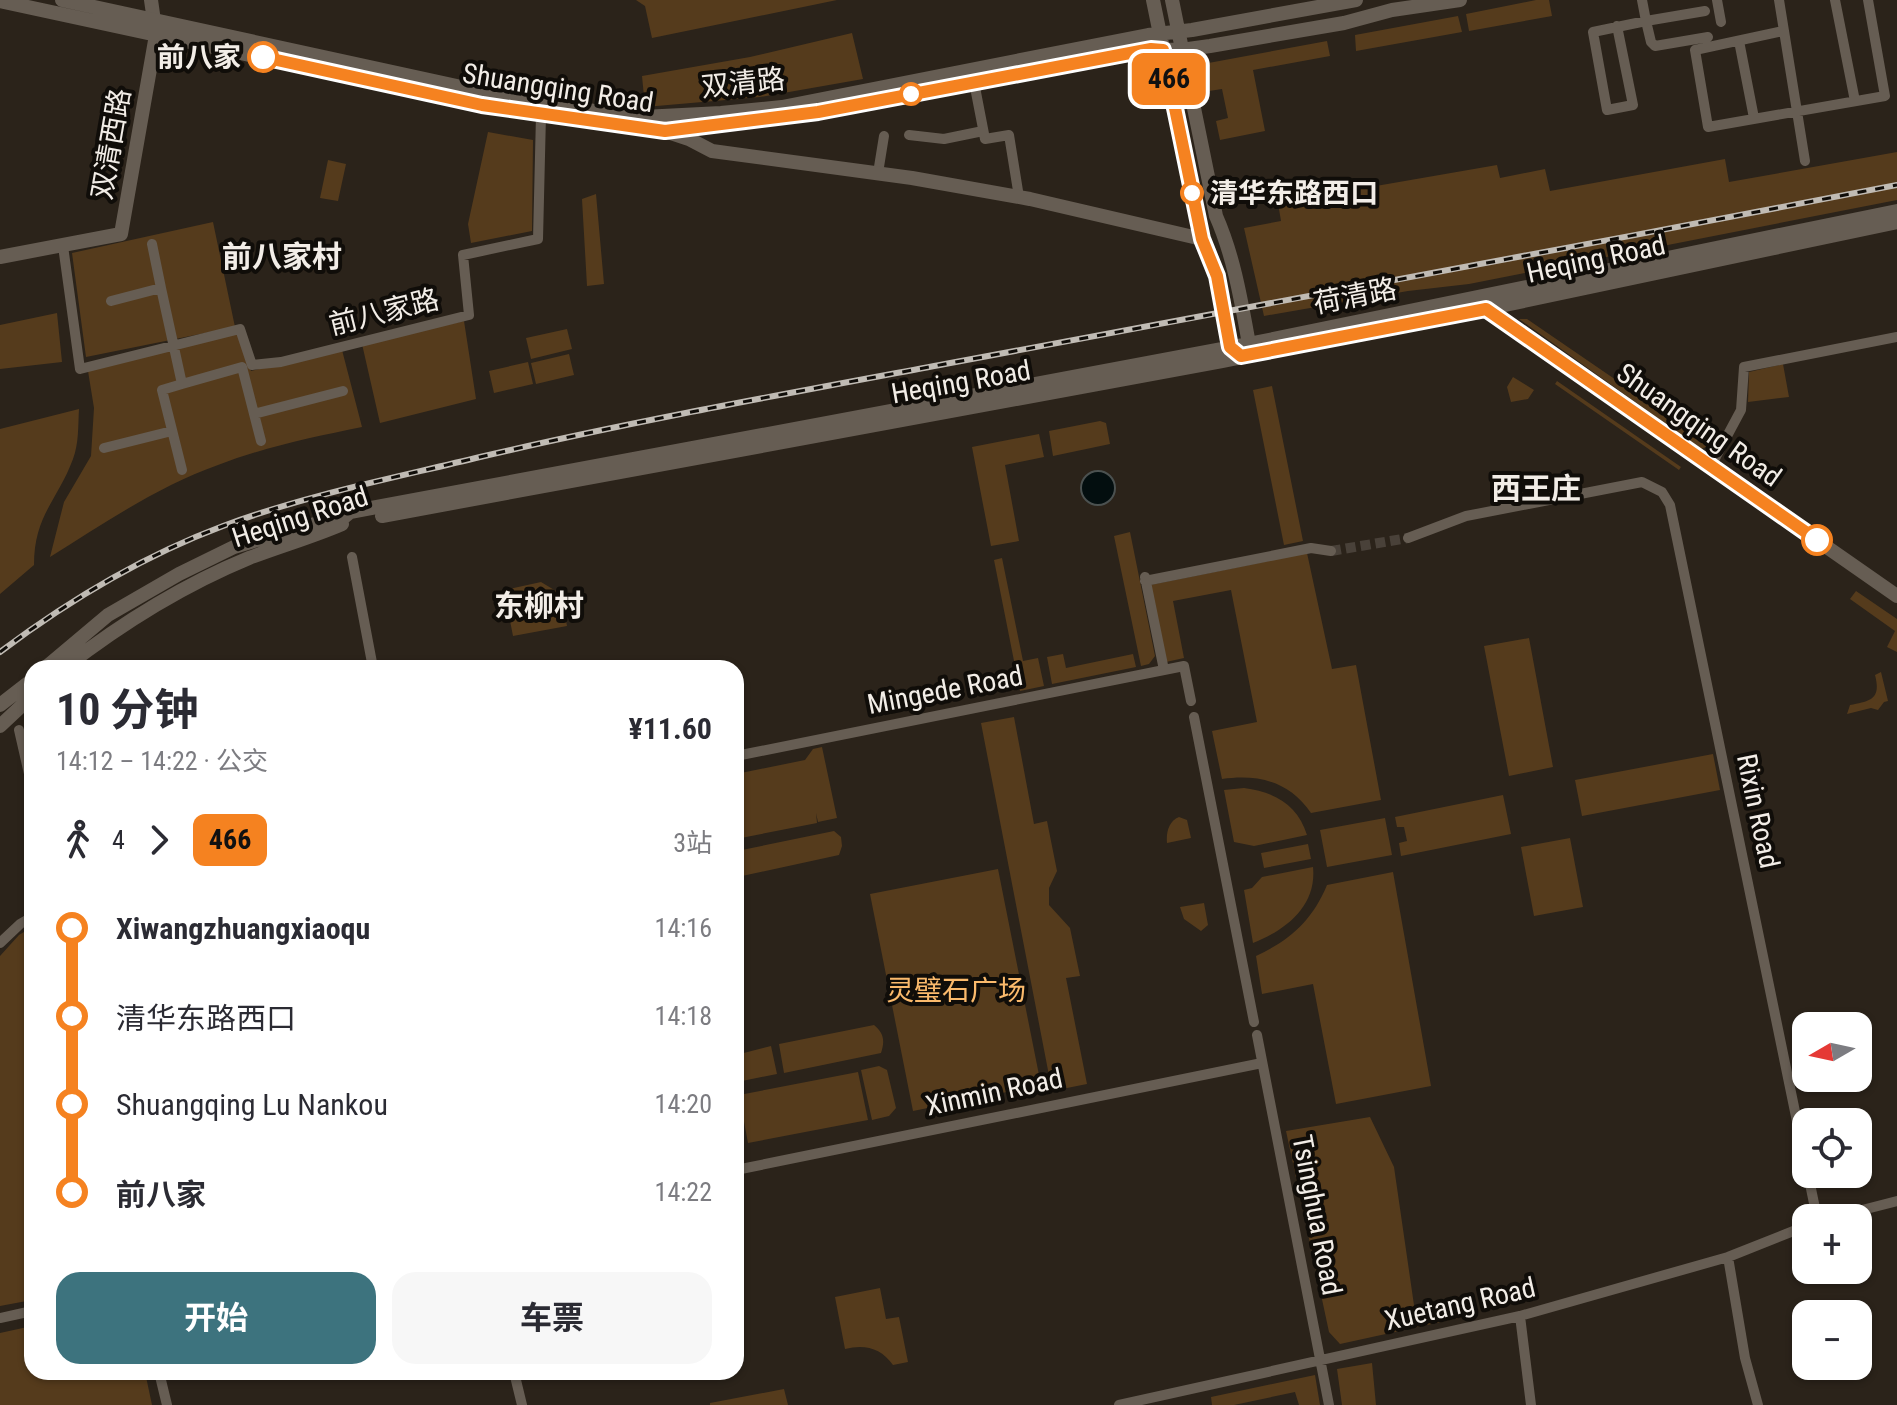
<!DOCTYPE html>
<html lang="zh">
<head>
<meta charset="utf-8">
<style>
	:root { --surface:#fff; --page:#f7f7f7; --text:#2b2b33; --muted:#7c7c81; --accent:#3d737e }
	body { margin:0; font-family:"Roboto Condensed","Noto Sans SC",sans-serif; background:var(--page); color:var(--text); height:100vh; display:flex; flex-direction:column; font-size:30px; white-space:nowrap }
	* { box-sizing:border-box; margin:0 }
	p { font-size:26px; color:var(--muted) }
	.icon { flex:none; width:44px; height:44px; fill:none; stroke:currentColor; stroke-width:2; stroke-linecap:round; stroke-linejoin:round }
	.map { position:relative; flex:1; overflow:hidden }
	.panel { position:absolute; left:24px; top:660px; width:720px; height:720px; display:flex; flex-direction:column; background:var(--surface); border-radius:24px; box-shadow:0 2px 6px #0004 }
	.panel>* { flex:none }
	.badge { padding:0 16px; border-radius:12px; font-size:28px; line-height:52px }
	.needle { width:52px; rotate:261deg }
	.tools { position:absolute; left:1792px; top:1012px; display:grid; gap:16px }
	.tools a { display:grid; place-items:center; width:80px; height:80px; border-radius:16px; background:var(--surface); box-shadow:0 2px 6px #0004; font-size:40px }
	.map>.badge { position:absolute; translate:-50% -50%; box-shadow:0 0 0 4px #fff }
	.legs { display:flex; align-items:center; gap:12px; height:88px; padding:0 32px; font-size:26px }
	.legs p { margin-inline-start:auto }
	.headline { display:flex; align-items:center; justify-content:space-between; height:136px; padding:0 32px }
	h1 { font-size:44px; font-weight:700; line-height:60px }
	.button { display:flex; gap:16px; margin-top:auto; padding:16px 32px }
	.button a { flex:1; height:92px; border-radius:24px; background:var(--accent); color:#fff; font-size:32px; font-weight:700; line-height:92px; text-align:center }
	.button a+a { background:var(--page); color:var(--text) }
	ul { padding:0 32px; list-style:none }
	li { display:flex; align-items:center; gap:28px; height:88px; font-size:30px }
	li i { display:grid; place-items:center; width:12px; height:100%; margin:0 10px; background:currentColor }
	li i::after { content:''; width:20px; height:20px; margin:-10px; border:6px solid; border-radius:50%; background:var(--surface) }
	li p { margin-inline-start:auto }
	li:first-child i { background:linear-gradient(#0000 50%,currentColor 0) }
	li:last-child i { background:linear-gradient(currentColor 50%,#0000 0) }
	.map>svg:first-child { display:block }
</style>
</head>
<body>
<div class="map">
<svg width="1897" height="1405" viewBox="0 0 1897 1405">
	<rect width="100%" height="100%" fill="#2b231a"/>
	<path fill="#553b1c" d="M636 0H837L652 38 645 6Z
		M1536 0H1549L1552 16 1469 31 1466 14Z
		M1458 16 1462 32 1356 51 1355 35Z
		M852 33 863 79 760 97 645 107 642 76 750 57Z
		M1327 41 1330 56 1253 70 1265 131 1220 140 1216 121 1228 118 1222 89 1209 91 1203 64Z
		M488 132 533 140 532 231 471 243 468 224Z
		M1897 152V200L1469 284 1408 291 1264 316 1244 228 1281 221 1278 203 1497 165 1500 178 1545 169 1550 191 1725 159 1729 182Z
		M328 160 346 164 338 201 320 198Z
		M596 194 604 284 587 286 582 199Z
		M213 222 235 327 86 357 72 253Z
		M57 313 62 362 0 369V325Z
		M1519 319H1527L1711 445 1701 449Z
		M464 321 476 399 380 423 362 344Z
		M567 329 572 349 531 359 526 338Z
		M240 333 251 371 342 350 362 427C313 437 265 447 218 465 159 486 104 523 50 557L64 502 91 456 94 408 88 371Z
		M569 354 574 375 536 384 531 363Z
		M528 362 533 384 494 393 489 371Z
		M1783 364 1789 397 1748 402 1749 372Z
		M1513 377 1534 390 1528 399 1511 402 1507 387Z
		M1557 381 1681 467 1679 470 1555 384Z
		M1272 386 1303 541 1284 545 1253 390Z
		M79 409C78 426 79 443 73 459 58 500 34 515 34 565L0 594V429Z
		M1100 421 1106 423 1110 444 1053 456 1049 431Z
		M1039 434 1044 457 1005 465 1019 541 991 546 972 447Z
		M1130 532 1155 656 1149 664 1141 666 1114 536Z
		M1307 553 1332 669 1356 665 1381 800 1311 813C1289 781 1258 774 1222 779L1212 731 1257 722 1231 590 1173 601 1184 658 1166 662 1150 585Z
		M1002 558 1023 661 1038 658 1044 686 1020 691 994 560Z
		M541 582 561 594 567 626 513 636 504 590Z
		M1856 591 1897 619V652L1887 647 1895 631 1850 599Z
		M1529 638 1553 767 1509 776 1484 646Z
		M1063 654 1066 668 1133 654 1136 667 1052 684 1047 657Z
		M1881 672 1888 701 1884 702 1878 710 1871 708 1847 714 1850 705C1872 701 1881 698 1875 675Z
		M1014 717 1034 824 1047 821 1057 871 1049 888V905L1070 928 1080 976 1066 978 1087 1084 1052 1091 981 723Z
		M822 747 837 818 818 822 816 813 817 823 736 839V774L805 760 813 749Z
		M1713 754 1720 790 1582 816 1575 780Z
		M1244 788C1275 792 1298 805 1307 835L1254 846 1234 842 1224 790Z
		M1503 795 1511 834 1401 856 1399 843 1407 841 1404 827H1397L1395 817Z
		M1179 817 1187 820 1191 838 1167 843C1166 832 1169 821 1179 817Z
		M1385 818 1392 855 1327 867 1320 830Z
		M834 831 841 837 842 846 839 855 742 876 737 851Z
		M1570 838 1583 907 1534 916 1521 847Z
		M1308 844 1311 859 1264 868 1261 853Z
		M1313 867C1317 906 1286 930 1253 943L1244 890 1252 888 1262 877Z
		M998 869 1041 1085 913 1111 870 894Z
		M1393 872 1431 1086 1336 1104 1313 984 1262 994 1256 956C1290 940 1312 921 1327 885Z
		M1204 903 1208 925 1201 931 1184 919 1180 907Z
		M32 927V1300L0 1306V956L19 935Z
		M874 1025C884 1033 885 1041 881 1053L784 1073 779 1044Z
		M771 1046 777 1074 742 1081 736 1055Z
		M879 1066 887 1070 896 1108 889 1116 872 1120 861 1070Z
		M858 1072 868 1120 748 1143 739 1095Z
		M1370 1117 1394 1167 1415 1312 1464 1301 1468 1316 1340 1344 1329 1332 1286 1131Z
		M880 1288 886 1319 899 1317 908 1362 893 1365C881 1348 865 1344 845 1349L835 1297Z
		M32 1326V1372H145L152 1405H0V1333Z
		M1372 1363 1376 1405H1342L1337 1369Z
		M1315 1375 1320 1405H1299L1295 1392 1234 1405H1212L1211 1397Z
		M784 1389 788 1405H710V1403Z"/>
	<path fill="#030e0f" stroke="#4b5150" stroke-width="2" d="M1081 488a17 17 0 1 1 34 0a17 17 0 1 1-34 0Z"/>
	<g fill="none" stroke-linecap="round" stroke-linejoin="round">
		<path stroke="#494139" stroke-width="10" stroke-dasharray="10 5" stroke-linecap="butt" d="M1331 551 1408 538"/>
		<path stroke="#665d53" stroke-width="10" d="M1717 0 1721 22
			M1779 0 1805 161
			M1835 0 1855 101
			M1705 11 1646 21 1651 42 1655 46 1708 37
			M1617 26 1633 105 1607 110 1593 32 1646 21 1642 0
			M1783 31 1695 50 1708 127 1885 96 1868 0
			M1739 41 1754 118
			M974 82 985 139 1009 135 1019 197
			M909 135 944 139 983 131
			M878 173 884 136
			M152 244 161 288
			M63 246 80 369 240 329 252 365 281 362 469 315 463 255 538 239 541 115
			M111 301 161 288 182 384 242 367 261 441
			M182 384 162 390 182 470
			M254 414 343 391
			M104 448 172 431
			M1711 466 1741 410 1744 367 1897 337
			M1408 538 1466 516 1642 482 1662 492 1670 505 1806 1165
			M352 557 373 668
			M1145 577 1164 670 1184 666 1191 701
			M1145 581 1311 548 1331 551
			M1194 717 1254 1022
			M19 730 32 787
			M736 756 1164 670
			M0 943 20 924 32 917
			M1257 1035 1329 1405
			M736 1170 1262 1063
			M1808 1174 1817 1218
			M1831 1218 1897 1201
			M1728 1257 1745 1358 1758 1405
			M1520 1316 1531 1405
			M0 1318 32 1311
			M159 1372 167 1405
			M514 1372 522 1405
			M1119 1405 1520 1316 1728 1257 1806 1226"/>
		<path stroke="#665d53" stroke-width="14" d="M665 131 689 139 712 151 912 178 1030 199 1202 239
			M0 257 121 234 156 35 151 0
			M1481 306 1897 596"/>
		<path stroke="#665d53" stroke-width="14" d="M62 0 512 98 594 111 643 117 721 113 782 107 1148 35 1192 30 1356 0
			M1153 0 1202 239 1217 276 1230 347 1237 353
			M1172 0 1216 216C1234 257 1241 300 1249 344L1245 349
			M0 1 482 105 665 131 818 112 1151 49 1181 50 1210 46 1344 23 1392 10 1460 0
			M382 516 1222 361 1486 309 1897 222
			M45 668 108 615 179 574 234 547 294 529 344 517 350 512 1249 344 1897 211
			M64 668C122 623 181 586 249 558 280 546 312 537 342 524
			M0 705 32 680
			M0 726 32 696"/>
		<defs>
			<path id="rail" d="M0 652C68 601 143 556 223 526 306 495 394 478 480 457 634 421 790 393 945 364 1263 305 1580 246 1897 185"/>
		</defs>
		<use href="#rail" stroke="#c0bbb4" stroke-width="6"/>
		<use href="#rail" stroke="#100d09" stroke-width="3" stroke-dasharray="9" stroke-linecap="butt"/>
	</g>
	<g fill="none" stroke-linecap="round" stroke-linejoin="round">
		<defs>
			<path id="line-1" d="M263 57 482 105 665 131 818 112 1151 49 1163 50 1202 239 1217 276 1230 347 1241 356 1486 309 1817 540"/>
		</defs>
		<use href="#line-1" stroke="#fff" stroke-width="18"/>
		<use href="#line-1" stroke="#f58220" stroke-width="12"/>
	</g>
	<g fill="#fff" stroke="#f58220" stroke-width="4">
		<circle cx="263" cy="57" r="14"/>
		<circle cx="911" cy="94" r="10"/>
		<circle cx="1192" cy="193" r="10"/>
		<circle cx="1817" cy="540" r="14"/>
	</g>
	<g text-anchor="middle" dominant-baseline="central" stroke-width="8" stroke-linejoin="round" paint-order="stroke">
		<g font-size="28" font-weight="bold" fill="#f2ede7" stroke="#100d09" text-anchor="end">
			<text x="241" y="57">前八家</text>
			<text x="1210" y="193" text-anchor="start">清华东路西口</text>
		</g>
		<g font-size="28" fill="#f2ede7" stroke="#100d09">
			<text transform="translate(743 83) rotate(-6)">双清路</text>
			<text transform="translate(558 88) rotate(9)">Shuangqing Road</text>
			<text transform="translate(111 144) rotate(-80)">双清西路</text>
			<text transform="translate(1596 259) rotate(-12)">Heqing Road</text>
			<text transform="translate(1355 296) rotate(-11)">荷清路</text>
			<text transform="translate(384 312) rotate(-14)">前八家路</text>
			<text transform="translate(961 382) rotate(-10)">Heqing Road</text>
			<text transform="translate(1699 425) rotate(35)">Shuangqing Road</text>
			<text transform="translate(300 517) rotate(-18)">Heqing Road</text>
			<text transform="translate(945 690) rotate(-11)">Mingede Road</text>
			<text transform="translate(1758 811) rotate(78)">Rixin Road</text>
			<text transform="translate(994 1092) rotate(-12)">Xinmin Road</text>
			<text transform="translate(1317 1215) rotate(79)">Tsinghua Road</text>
			<text transform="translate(1460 1304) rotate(-13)">Xuetang Road</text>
		</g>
		<g font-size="28" fill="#fbba6c" stroke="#100d09">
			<text x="956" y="990">灵璧石广场</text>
		</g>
		<g font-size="30" font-weight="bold" fill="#f2ede7" stroke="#100d09">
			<text x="282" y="256">前八家村</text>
			<text x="1536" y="488">西王庄</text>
			<text x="539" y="605">东柳村</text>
		</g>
	</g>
</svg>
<div class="tools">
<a><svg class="needle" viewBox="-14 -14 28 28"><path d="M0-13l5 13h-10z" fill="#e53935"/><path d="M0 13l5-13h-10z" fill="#7c7c81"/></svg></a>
<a><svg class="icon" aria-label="locate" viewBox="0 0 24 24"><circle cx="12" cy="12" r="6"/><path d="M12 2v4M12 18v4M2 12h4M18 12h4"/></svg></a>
<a>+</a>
<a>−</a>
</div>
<b class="badge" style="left:1169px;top:79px;background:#f58220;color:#111">466</b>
<section class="panel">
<div class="headline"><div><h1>10 分钟</h1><p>14:12 – 14:22 · 公交</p></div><b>¥11.60</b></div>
<div class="legs"><svg class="icon" aria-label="walk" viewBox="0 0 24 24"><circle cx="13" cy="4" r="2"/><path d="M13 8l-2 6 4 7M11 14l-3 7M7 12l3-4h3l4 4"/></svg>4<svg class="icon" aria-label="forward" viewBox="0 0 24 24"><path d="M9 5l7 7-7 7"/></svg><b class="badge" style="background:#f58220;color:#111">466</b><p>3站</p></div>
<ul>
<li><i style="color:#f58220"></i><b>Xiwangzhuangxiaoqu</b><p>14:16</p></li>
<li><i style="color:#f58220"></i><span>清华东路西口</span><p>14:18</p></li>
<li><i style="color:#f58220"></i><span>Shuangqing Lu Nankou</span><p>14:20</p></li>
<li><i style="color:#f58220"></i><b>前八家</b><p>14:22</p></li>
</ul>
<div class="button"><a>开始</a><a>车票</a></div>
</section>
</div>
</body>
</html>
